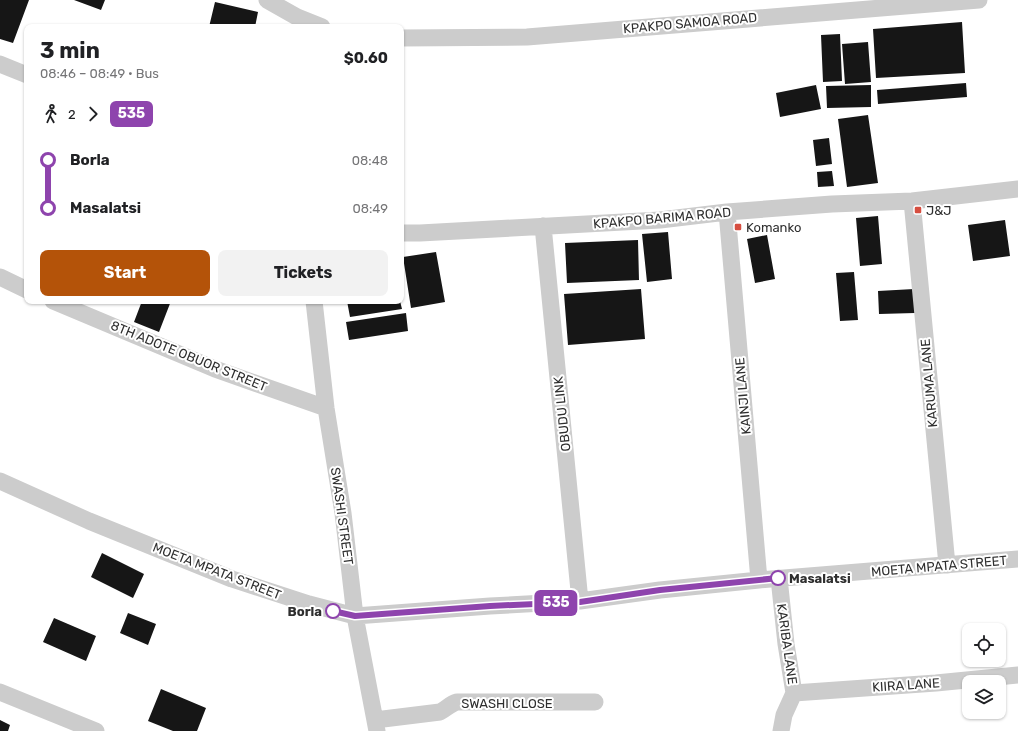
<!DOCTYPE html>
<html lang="en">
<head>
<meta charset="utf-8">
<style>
	:root { --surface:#fff; --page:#f2f2f2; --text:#202124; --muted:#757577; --accent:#b45309 }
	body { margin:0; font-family:Rubik,sans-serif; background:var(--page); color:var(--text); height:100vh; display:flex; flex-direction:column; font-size:15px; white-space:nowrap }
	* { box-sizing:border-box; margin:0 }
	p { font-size:13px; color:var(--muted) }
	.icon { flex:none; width:22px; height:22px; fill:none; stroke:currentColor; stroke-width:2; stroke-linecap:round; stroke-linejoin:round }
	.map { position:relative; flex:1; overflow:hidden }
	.drawer { position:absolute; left:24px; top:24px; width:380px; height:280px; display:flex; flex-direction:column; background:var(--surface); border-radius:8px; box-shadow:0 1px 3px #0004 }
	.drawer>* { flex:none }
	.badge { padding:0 8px; border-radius:6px; font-size:14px; line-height:26px }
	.fabs { position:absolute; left:962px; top:623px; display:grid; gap:8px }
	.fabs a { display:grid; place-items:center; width:44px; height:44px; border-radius:8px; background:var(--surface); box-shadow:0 1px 3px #0004; font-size:20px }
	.map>.badge { position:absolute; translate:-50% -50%; box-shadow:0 0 0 2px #fff }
	.legs { display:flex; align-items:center; gap:6px; height:44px; padding:0 16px; font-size:13px }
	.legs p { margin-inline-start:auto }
	.overview { display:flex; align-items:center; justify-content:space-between; height:68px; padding:0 16px }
	h1 { font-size:22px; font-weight:700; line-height:30px }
	.button { display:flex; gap:8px; margin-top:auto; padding:8px 16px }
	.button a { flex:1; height:46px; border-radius:8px; background:var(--accent); color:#fff; font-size:16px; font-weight:700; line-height:46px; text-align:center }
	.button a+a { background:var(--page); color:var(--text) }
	ul { padding:0 16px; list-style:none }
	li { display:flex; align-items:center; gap:14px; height:48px; font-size:15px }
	li i { display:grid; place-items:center; width:6px; height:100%; margin:0 5px; background:currentColor }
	li i::after { content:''; width:10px; height:10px; margin:-5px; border:3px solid; border-radius:50%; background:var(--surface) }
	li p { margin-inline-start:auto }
	li:first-child i { background:linear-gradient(#0000 50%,currentColor 0) }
	li:last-child i { background:linear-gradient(currentColor 50%,#0000 0) }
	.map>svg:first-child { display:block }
</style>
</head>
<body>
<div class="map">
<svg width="1018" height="731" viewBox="0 0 1018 731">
	<rect width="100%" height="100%" fill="#fff"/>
	<path fill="#161616" d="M0 0H29L13 43 0 39Z
		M74 0H105L101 10Z
		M215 2 258 12 255 27H209Z
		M962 22 965 73 876 78 873 29Z
		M840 34 842 81 823 82 821 35Z
		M868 42 871 82 845 84 842 44Z
		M966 83 967 97 878 104 877 90Z
		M816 85 821 109 780 117 776 93Z
		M871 85V107L827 108 826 86Z
		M868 115 878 183 847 187 838 119Z
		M829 138 832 164 816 166 813 140Z
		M832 171 834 186 818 187 817 172Z
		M878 216 882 264 860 266 856 218Z
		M1005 220 1010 256 973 261 968 225Z
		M668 232 672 279 647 282 642 234Z
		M767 235 775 279 755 283 747 239Z
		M638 240 639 280 567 283 565 243Z
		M436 252 445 302 411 308 403 257Z
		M854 272 858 320 840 321 836 273Z
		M641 289 645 339 568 345 564 294Z
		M914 289 915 313 879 314 878 291Z
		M142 301H171L159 332 134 322Z
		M347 301H400L402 309 350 317Z
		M406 313 408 331 349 340 346 322Z
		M102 553 144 574 133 598 91 577Z
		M128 613 156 624 148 645 120 633Z
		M54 618 96 636 86 661 43 642Z
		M161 689 206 708 197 731H173L148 721Z
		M0 720 10 725 8 731H0Z"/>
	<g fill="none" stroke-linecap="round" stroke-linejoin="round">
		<path stroke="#ccc" stroke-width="17" d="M267 0 297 17 322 27
			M401 38 527 37 979 0
			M0 64 27 75
			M912 201 947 565
			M727 212 759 580
			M543 226 580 601
			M401 233H420L660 220 727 212 832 204 912 201 1018 189
			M0 277 27 290
			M53 301 215 369 326 408
			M314 301 326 408 343 513 355 616 377 731
			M0 481 89 521 232 579 309 604 355 616 490 606 580 601 660 590 759 580 1018 559
			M779 578 786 644 794 693 784 715 781 731
			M0 692 96 731
			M794 693 936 683 1018 675
			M375 720 440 712C446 709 450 704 457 702H595"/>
	</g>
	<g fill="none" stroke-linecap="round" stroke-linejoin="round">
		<defs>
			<path id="line-1" d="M333 611 355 616 490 606 580 602 660 590 778 578"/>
		</defs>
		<use href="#line-1" stroke="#fff" stroke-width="9"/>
		<use href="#line-1" stroke="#8e44ad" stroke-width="6"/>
	</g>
	<g fill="#d64e40" stroke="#fff" stroke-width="1.5">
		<rect x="914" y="206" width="8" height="8" rx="2"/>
		<rect x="734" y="223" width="8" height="8" rx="2"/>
	</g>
	<g fill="#fff" stroke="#8e44ad" stroke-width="2">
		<circle cx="778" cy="578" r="7"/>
		<circle cx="333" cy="611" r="7"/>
	</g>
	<g text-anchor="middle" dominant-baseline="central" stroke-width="4" stroke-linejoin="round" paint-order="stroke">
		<g font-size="13" fill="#2f2f2f" stroke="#fff">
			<text transform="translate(690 23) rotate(-5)">KPAKPO SAMOA ROAD</text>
			<text transform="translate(662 218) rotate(-5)">KPAKPO BARIMA ROAD</text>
			<text transform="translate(189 356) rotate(22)">8TH ADOTE OBUOR STREET</text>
			<text transform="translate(929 383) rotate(-95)">KARUMA LANE</text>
			<text transform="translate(743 396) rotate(-95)">KAINJI LANE</text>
			<text transform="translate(562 414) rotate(-96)">OBUDU LINK</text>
			<text transform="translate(342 516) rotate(82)">SWASHI STREET</text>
			<text transform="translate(939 566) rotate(-5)">MOETA MPATA STREET</text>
			<text transform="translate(217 571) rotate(21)">MOETA MPATA STREET</text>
			<text transform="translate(787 644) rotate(82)">KARIBA LANE</text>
			<text transform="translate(906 685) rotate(-4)">KIIRA LANE</text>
			<text x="507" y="703">SWASHI CLOSE</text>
		</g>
		<g font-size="13" fill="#2f2f2f" stroke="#fff" text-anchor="start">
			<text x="926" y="210">J&amp;J</text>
			<text x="746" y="227">Komanko</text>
		</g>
		<g font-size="13" font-weight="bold" fill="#2f2f2f" stroke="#fff" text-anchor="start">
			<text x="789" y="578">Masalatsi</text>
			<text x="322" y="611" text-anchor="end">Borla</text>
		</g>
	</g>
</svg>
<div class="fabs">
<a><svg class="icon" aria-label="locate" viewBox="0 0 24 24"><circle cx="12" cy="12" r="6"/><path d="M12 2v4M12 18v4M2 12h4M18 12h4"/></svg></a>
<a><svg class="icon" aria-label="layers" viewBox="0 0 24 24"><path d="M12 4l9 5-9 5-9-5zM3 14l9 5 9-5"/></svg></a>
</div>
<b class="badge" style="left:556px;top:603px;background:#8e44ad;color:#fff">535</b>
<section class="drawer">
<div class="overview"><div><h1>3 min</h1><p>08:46 – 08:49 · Bus</p></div><b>$0.60</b></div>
<div class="legs"><svg class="icon" aria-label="walk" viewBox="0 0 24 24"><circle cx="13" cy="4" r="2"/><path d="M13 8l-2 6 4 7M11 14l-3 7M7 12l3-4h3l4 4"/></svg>2<svg class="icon" aria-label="forward" viewBox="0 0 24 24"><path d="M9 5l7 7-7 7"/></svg><b class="badge" style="background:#8e44ad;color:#fff">535</b></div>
<ul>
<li><i style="color:#8e44ad"></i><b>Borla</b><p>08:48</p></li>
<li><i style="color:#8e44ad"></i><b>Masalatsi</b><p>08:49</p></li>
</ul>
<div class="button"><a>Start</a><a>Tickets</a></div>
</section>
</div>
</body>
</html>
